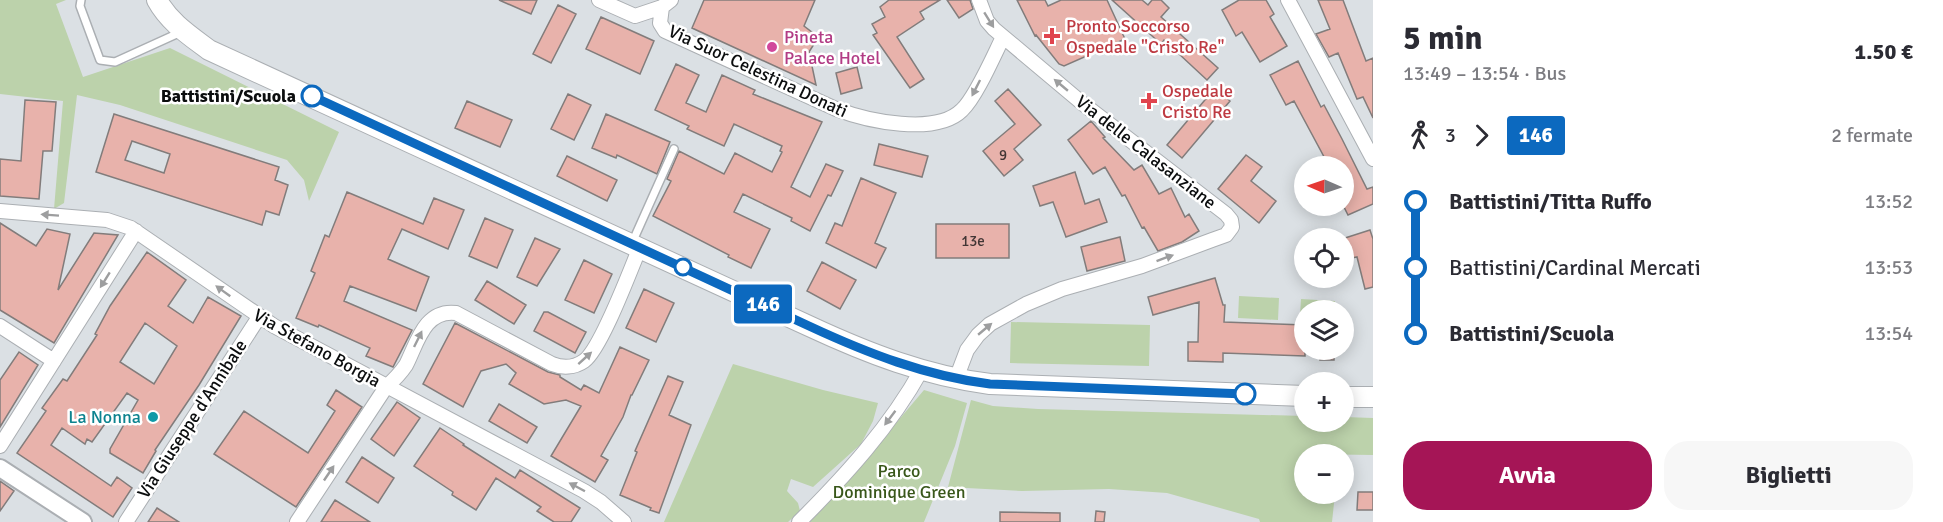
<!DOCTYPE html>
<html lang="it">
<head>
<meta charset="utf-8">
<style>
	:root { --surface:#fff; --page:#f7f7f7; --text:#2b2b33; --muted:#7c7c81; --accent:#a51556 }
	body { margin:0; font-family:Signika,sans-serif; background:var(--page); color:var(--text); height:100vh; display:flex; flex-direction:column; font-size:22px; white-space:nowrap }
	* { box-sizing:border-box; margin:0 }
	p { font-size:20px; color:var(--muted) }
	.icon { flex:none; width:33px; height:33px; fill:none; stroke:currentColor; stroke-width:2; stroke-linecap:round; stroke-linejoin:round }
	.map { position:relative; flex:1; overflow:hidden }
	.side { display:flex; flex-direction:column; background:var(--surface); width:570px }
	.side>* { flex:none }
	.badge { padding:0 12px; border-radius:4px; font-size:21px; line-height:39px }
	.needle { width:39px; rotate:272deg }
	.controls { position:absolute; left:1294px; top:156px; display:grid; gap:12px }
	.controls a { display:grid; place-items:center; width:60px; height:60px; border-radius:50%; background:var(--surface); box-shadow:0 3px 15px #0003; font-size:30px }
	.map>.badge { position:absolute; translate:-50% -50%; box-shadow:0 0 0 3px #fff }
	.legs { display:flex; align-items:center; gap:9px; height:66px; padding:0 30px; font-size:20px }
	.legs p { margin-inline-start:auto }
	.summary { display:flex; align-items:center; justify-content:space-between; height:102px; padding:0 30px }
	h1 { font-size:33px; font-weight:800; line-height:45px }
	.cta { display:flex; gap:12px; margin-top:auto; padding:12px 30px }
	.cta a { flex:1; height:69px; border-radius:24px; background:var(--accent); color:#fff; font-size:24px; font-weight:800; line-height:69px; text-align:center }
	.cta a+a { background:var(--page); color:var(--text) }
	ul { padding:0 30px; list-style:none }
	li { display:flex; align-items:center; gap:21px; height:66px; font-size:22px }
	li i { display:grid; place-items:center; width:9px; height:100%; margin:0 8px; background:currentColor }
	li i::after { content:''; width:15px; height:15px; margin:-8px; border:4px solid; border-radius:50%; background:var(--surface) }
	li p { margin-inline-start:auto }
	li:first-child i { background:linear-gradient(#0000 50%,currentColor 0) }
	li:last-child i { background:linear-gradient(currentColor 50%,#0000 0) }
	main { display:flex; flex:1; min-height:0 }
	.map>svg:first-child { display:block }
</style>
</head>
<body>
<main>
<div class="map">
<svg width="1373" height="522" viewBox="0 0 1373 522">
	<rect width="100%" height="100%" fill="#dbe0e4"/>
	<path fill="#bcd2ab" d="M0 0H66L56 4 83 77 170 48 339 132 309 201 304 180 287 160 120 105 77 95 64 203 54 209 63 101 0 94Z
		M1239 296 1279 298 1278 320 1238 318Z
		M1301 299 1335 301V310H1305V316H1300Z
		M1011 322 1150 325 1149 366 1010 363Z
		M733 364 823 390 878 403 873 421 861 444 813 487 791 479 787 491 798 503 800 511 788 522H664Z
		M924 390 967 403 955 446 924 522H810L841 488Z
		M971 400 993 406 1038 409 1305 416V422H1344V417L1373 418V455L1305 454V494H1335L1332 522H1260L1259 519 1167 493 1109 489 1022 491 948 487Z"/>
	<path fill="#e8b2ab" stroke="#827c7b" stroke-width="1.5" fill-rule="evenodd" d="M499 0H537L531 14Z
		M704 0H815L804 26 813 33 816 41 809 52 816 85 692 28Z
		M889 0H940L920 12 924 19 897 37 924 79 910 88 873 35 877 33 872 24 885 17 880 7Z
		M947 0H970L973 9 959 18Z
		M1017 0H1045L1048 6 1061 0H1107L1125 39 1064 66 1059 64 1036 35 1035 36Z
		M1112 0H1142L1148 5 1152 0H1161L1169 8 1161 17 1218 68 1207 80 1164 40 1161 44Z
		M1239 0H1266L1274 14 1270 17 1287 46 1260 62 1242 32 1236 36 1222 10Z
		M1318 0H1343L1366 61 1373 58V118L1363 97 1357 99 1338 53 1329 57 1316 34 1330 29Z
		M558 5 576 14 551 63 533 54Z
		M601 17 654 41 640 74 586 49Z
		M1298 61 1321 107 1324 105 1342 139 1367 189 1373 187V204L1348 215 1344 207V166H1329L1294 101 1286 105 1270 75Z
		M676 64 699 75 686 103 706 112 722 75 755 90 753 94 822 122 791 187 810 197 826 164 843 171 831 196 828 195 810 231 791 221 792 218 743 194 734 212 770 229 751 268 728 257 729 255 653 216 671 181 667 179 679 151 724 174 735 153 772 172 782 152 780 151 782 146 734 124 724 146 687 129 689 126 655 110Z
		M857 67 862 88 841 94 836 73Z
		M1215 88 1230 101 1182 158 1167 145Z
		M1008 89 1041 125 1014 149 1023 160 1004 176 983 151 1015 124 995 101Z
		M568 94 591 105 574 140 551 129Z
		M25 100 56 102 52 151H43L39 199 0 196V159L21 161Z
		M467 101 512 120 500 147 455 128Z
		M114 114 279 167 275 180 288 185 279 215 266 211 262 225 96 172ZM132 141 170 154 164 173 125 160Z
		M606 114 670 142 657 174 617 155 616 158 592 148Z
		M1091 121 1105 137 1103 138 1134 170 1142 165 1159 194 1171 188 1185 217 1189 214 1199 231 1182 242 1158 251 1144 227 1142 228 1125 195 1122 196 1105 167 1093 174 1068 140Z
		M879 144 928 156 922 177 874 165Z
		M1246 155 1262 167 1251 181 1276 201 1259 223 1218 189Z
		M567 156 617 180 607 201 557 176Z
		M1075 172 1085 204 1099 199 1107 222 1066 237 1053 202 1040 206 1033 186Z
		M861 178 896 193 875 243 886 248 876 268 826 243 835 223 842 226Z
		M347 192 423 224 434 198 464 210 448 249 402 229 388 259 429 277 416 311 350 286 344 301 412 330 393 367 366 356 370 348 319 325 318 327 296 318 315 273 311 271 325 235 329 237Z
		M485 218 513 230 497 268 469 256Z
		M0 223 36 246 47 229 70 234 58 290 94 233 118 235 54 343 0 310Z
		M936 224H1009V258H936Z
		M1370 230 1373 239V287L1365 289 1357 257 1352 258 1345 238Z
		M1120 237 1125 261 1087 271 1081 247Z
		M535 238 560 249 537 286 517 277Z
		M147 252 186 280 168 306 193 323 208 297 241 316 199 385 155 450 156 451 143 473 110 453V449L138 400 127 393 92 442 87 439 85 444 62 428 51 445 111 486 117 477 132 488 113 517 17 453 46 411 42 408 63 379 67 381 97 335 95 334 110 306ZM145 323 177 346 154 384 120 362Z
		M584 260 612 274 594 313 565 300Z
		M822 262 856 280 840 309 807 291Z
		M1215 278 1223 305H1225L1224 322 1305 325V356L1223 353V362L1188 361V342H1198L1199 302 1153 315 1148 297Z
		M487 281 526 305 514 324 475 300Z
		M644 289 674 303 656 342 626 328Z
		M544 312H548L586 332 575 353 534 331Z
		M455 323 548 372 560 375V377L581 390 584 385 599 393 620 347 649 360 632 395H631L623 417 601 456 608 460 595 482 551 456 581 406 566 400 544 404 509 384 516 373 506 364 481 371 463 407 423 384Z
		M1321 350H1334V360H1320Z
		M19 352 38 365 0 427V380Z
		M668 376 683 382 669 415 691 425 659 513 650 510 651 508 644 505 620 495 637 452 635 451Z
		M336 390 362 407 296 507 214 454 244 411 308 453 335 411 327 405Z
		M397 402 420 418 394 456 371 439Z
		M499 404 537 427 527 443 489 421Z
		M440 428 464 444 463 445 515 478 520 470 580 508 571 522H554L537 511 541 507 496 478 476 510 452 495 453 492 414 466Z
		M362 457 394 478 378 503 346 482Z
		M0 481 14 491 0 511Z
		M1358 492H1373V510H1357Z
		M335 500 370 522H321Z
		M157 508 179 522H148Z
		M1096 511 1105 512 1104 522H1095Z
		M1000 512 1060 513V522H1000Z"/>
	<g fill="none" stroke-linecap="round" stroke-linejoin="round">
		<defs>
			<path id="service" d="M81 0 80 6 100 60 115 62 181 32
				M632 243 674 149"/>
			<path id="minor" d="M599 0 635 16 662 7 671 0
				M1288 0 1373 159
				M662 7 660 23 665 31 836 109C867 121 936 136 962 110 976 97 994 55 1003 37
				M0 211 107 220 131 228 274 326 584 491 601 502 624 522
				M0 326 54 361
				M956 379 967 350 978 335 990 324 1026 304 1062 289 1142 266 1212 240 1226 235 1232 227 1231 220 1226 214 1082 103 994 29 987 21 979 0
				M0 446 136 231
				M126 522 259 317
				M297 522 386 387C394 380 400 374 406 365 417 344 424 309 456 313L552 364C562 368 574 368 584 361 601 349 630 271 640 247
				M799 522C845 476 890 427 922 369"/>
			<path id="tertiary" d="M0 468 83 522"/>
			<path id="secondary" d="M157 0C169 22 189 35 209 50L809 326C867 353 926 376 990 384L1305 396
				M1344 397H1373"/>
		</defs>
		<use href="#service" stroke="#abafb3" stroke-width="10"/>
		<use href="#minor" stroke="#abafb3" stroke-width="16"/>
		<use href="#tertiary" stroke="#abafb3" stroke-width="20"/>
		<use href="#secondary" stroke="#abafb3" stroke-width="22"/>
		<use href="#service" stroke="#fff" stroke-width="7"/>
		<use href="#minor" stroke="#fff" stroke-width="14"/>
		<use href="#tertiary" stroke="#fff" stroke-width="16"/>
		<use href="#secondary" stroke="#fff" stroke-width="20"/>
	</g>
	<defs><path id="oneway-solid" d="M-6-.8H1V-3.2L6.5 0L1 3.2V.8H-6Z" transform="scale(1.5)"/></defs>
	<g fill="#9d9e9f">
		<use href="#oneway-solid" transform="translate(989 20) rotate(58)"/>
		<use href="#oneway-solid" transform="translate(1061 85) rotate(-140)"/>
		<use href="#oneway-solid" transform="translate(976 88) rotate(117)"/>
		<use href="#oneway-solid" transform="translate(50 215) rotate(-176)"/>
		<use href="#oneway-solid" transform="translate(1165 258) rotate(-20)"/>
		<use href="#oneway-solid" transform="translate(105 280) rotate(122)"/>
		<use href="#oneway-solid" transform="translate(223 291) rotate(-144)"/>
		<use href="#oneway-solid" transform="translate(985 329) rotate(-40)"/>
		<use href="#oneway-solid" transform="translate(418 339) rotate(-64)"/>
		<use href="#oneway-solid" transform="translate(585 358) rotate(-42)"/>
		<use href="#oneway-solid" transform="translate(890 418) rotate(127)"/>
		<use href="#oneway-solid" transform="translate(329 473) rotate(-56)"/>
		<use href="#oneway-solid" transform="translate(577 487) rotate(-152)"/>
	</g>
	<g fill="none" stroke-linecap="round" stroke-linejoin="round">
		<defs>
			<path id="line-1" d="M312 96 809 326C867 353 926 376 990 384L1245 394"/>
		</defs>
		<use href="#line-1" stroke="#fff" stroke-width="14"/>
		<use href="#line-1" stroke="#0c69bf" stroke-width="9"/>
	</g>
	<g fill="#e0444e" stroke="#fff" stroke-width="2">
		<path d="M1049 27h6v6h6v6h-6v6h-6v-6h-6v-6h6z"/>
		<path d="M1146 92h6v6h6v6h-6v6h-6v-6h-6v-6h6z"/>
	</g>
	<circle fill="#d1479c" stroke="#fff" stroke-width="2" cx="772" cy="47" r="6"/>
	<g fill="#fff" stroke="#0c69bf" stroke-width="3">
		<circle cx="312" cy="96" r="10"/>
		<circle cx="683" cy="267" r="8"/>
		<circle cx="1245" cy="394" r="10"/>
	</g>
	<circle fill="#0f9aa8" stroke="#fff" stroke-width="2" cx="153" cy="417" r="6"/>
	<g text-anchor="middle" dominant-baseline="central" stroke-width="5" stroke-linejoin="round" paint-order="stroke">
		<g font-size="15" fill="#423635">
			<text x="1003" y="155">9</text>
			<text x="973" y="241">13e</text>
		</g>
		<g font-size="18" fill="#be3a42" stroke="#fff" text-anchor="start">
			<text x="1066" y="26">Pronto Soccorso<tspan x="1066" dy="21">Ospedale "Cristo Re"</tspan></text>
			<text x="1162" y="91">Ospedale<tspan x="1162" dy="21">Cristo Re</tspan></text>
		</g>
		<g font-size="18" fill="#b23c85" stroke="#fff" text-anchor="start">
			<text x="784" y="37">Pineta<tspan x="784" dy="21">Palace Hotel</tspan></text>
		</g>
		<g font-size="18" fill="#0b0d0e" stroke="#fff">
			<text transform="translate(758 71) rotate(25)">Via Suor Celestina Donati</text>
			<text transform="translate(1146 152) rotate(38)">Via delle Calasanziane</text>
			<text transform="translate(317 348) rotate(29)">Via Stefano Borgia</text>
			<text transform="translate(192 419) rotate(-57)">Via Giuseppe d'Annibale</text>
		</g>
		<g font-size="18" font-weight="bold" fill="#0b0d0e" stroke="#fff" text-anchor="end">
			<text x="296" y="96">Battistini/Scuola</text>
		</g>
		<g font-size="18" fill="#0d838f" stroke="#fff" text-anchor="end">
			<text x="141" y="417">La Nonna</text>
		</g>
		<g font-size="18" fill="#39571a" stroke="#fff">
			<text x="899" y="471">Parco<tspan x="899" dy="21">Dominique Green</tspan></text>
		</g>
	</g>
</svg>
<div class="controls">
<a><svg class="needle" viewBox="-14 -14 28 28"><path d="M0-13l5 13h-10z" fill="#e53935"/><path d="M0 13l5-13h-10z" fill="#7c7c81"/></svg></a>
<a><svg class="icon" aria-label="locate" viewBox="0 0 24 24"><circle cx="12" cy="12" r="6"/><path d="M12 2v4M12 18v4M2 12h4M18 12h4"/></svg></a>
<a><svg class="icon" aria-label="layers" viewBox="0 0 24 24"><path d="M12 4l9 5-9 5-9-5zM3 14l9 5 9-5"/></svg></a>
<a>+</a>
<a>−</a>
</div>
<b class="badge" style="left:763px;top:304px;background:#0c69bf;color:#fff">146</b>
</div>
<section class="side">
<div class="summary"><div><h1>5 min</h1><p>13:49 – 13:54 · Bus</p></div><b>1.50 €</b></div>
<div class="legs"><svg class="icon" aria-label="walk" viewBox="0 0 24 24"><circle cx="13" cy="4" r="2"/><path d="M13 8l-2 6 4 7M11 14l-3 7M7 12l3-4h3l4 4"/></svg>3<svg class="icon" aria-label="forward" viewBox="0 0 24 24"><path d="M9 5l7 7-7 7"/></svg><b class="badge" style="background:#0c69bf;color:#fff">146</b><p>2 fermate</p></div>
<ul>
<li><i style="color:#0c69bf"></i><b>Battistini/Titta Ruffo</b><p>13:52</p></li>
<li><i style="color:#0c69bf"></i><span>Battistini/Cardinal Mercati</span><p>13:53</p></li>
<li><i style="color:#0c69bf"></i><b>Battistini/Scuola</b><p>13:54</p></li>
</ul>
<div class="cta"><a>Avvia</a><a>Biglietti</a></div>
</section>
</main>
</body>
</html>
